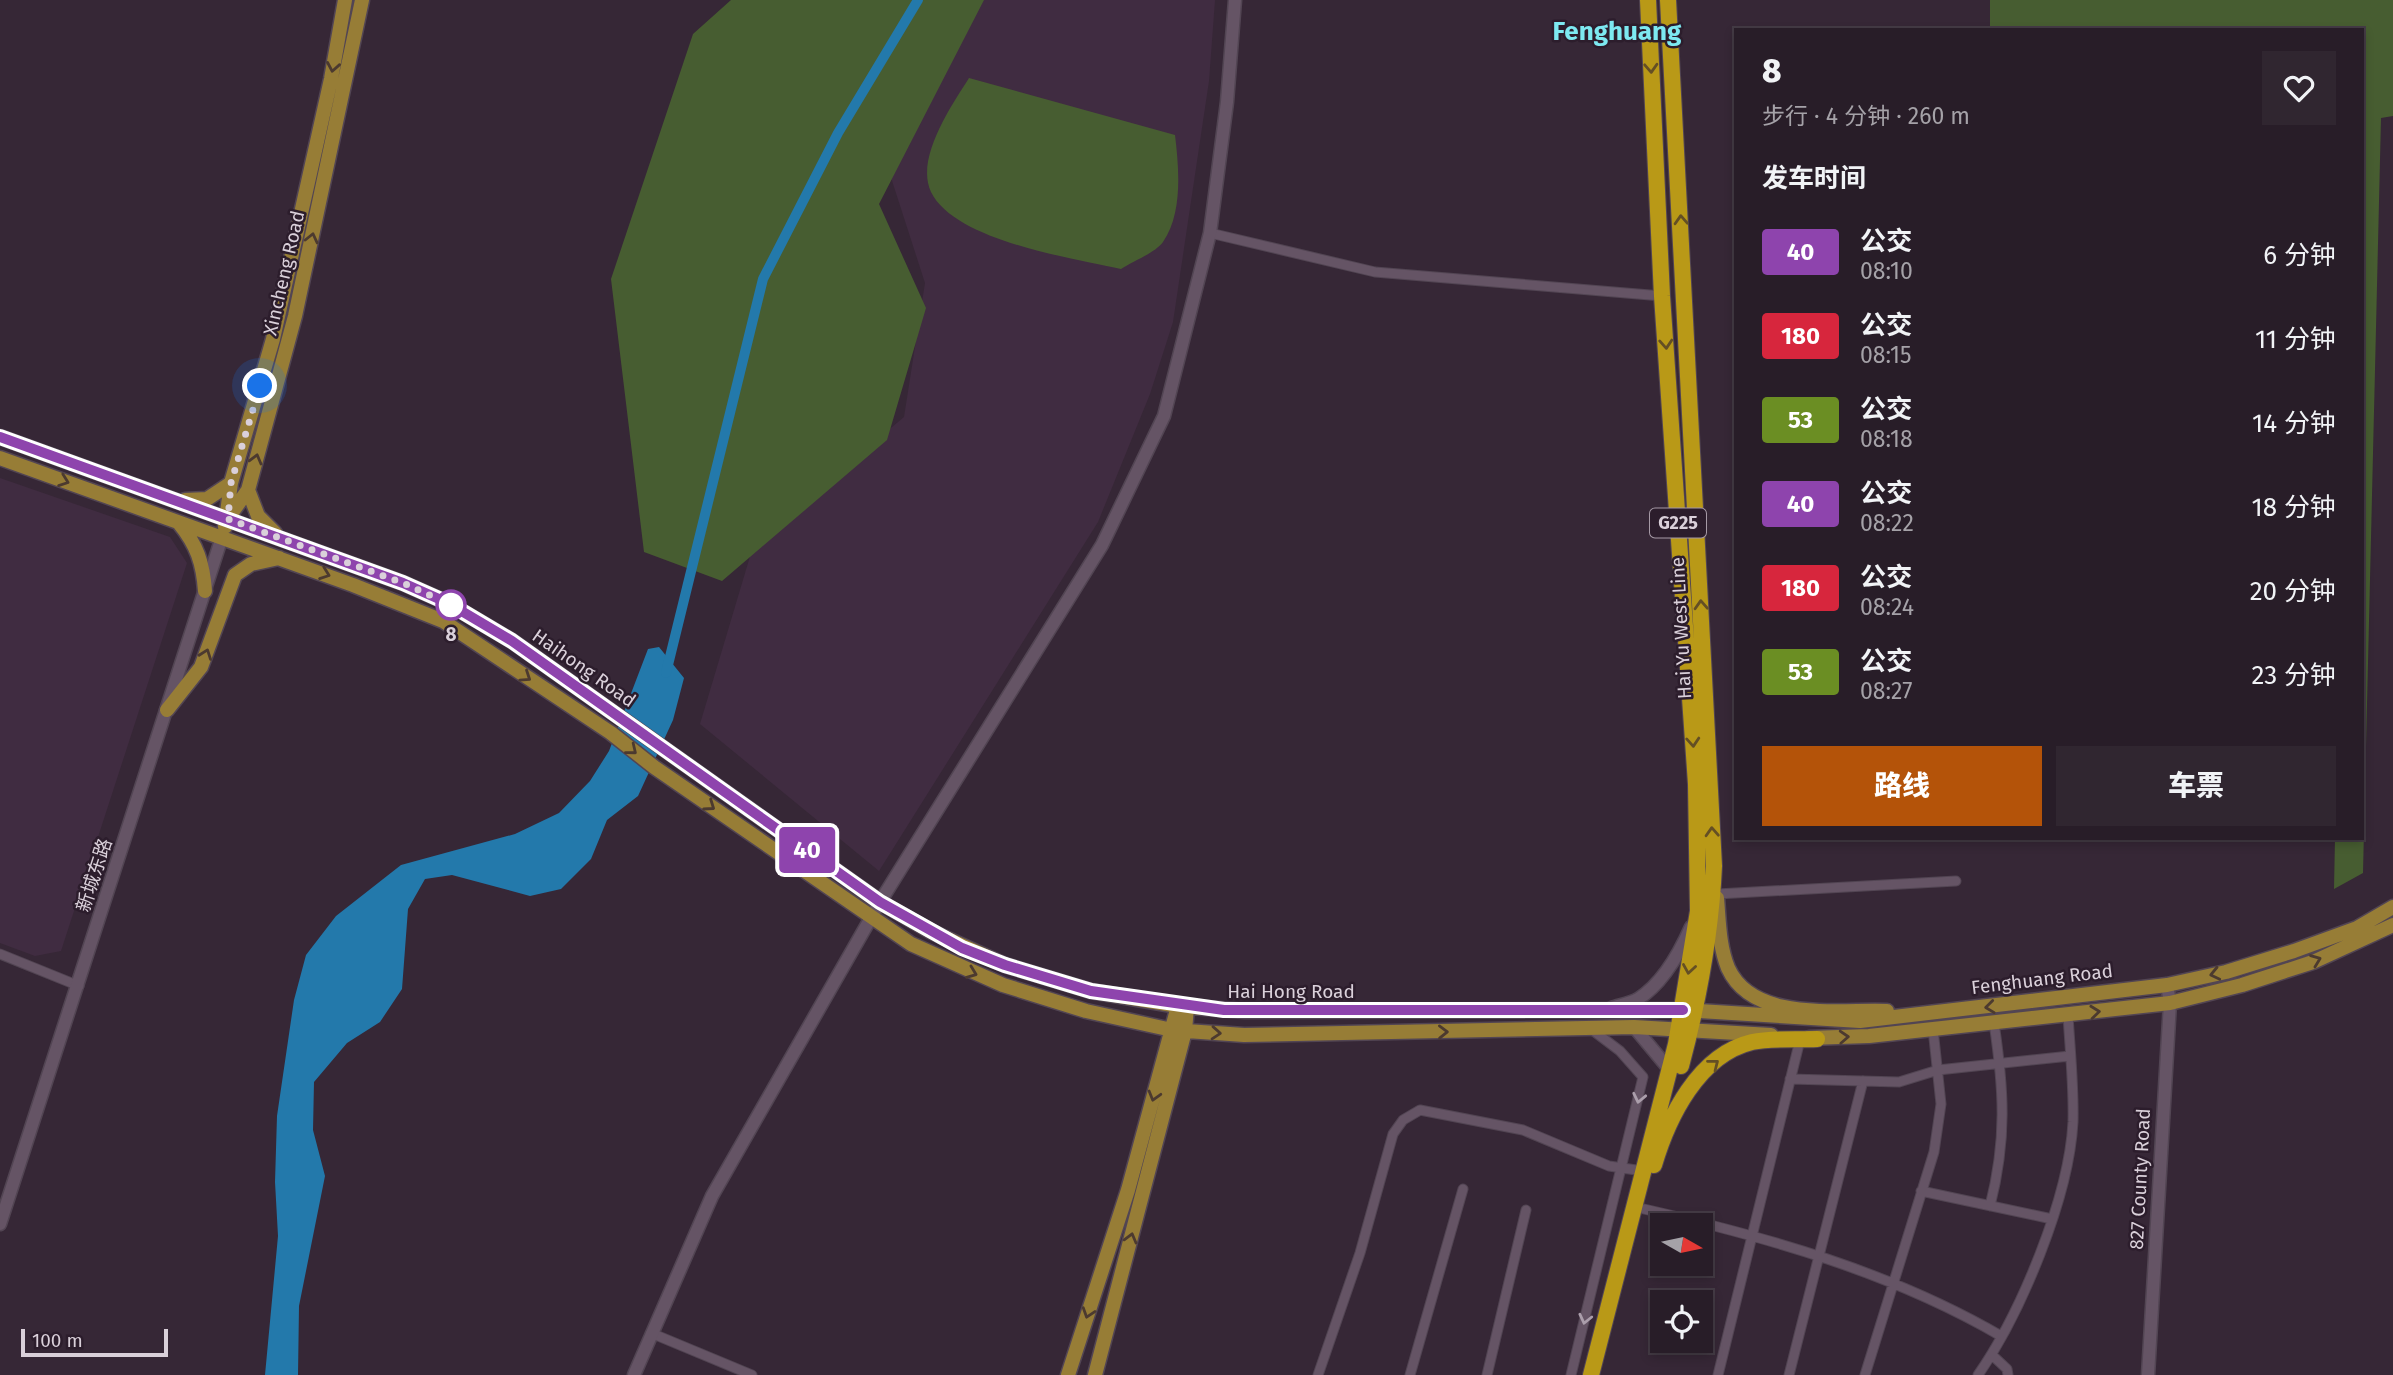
<!DOCTYPE html>
<html lang="zh">
<head>
<meta charset="utf-8">
<style>
	:root { --surface:#281d28; --page:#302630; --text:#f1f3f6; --muted:#a5a2a8; --line:#443b45; --accent:#b45309 }
	body { margin:0; font-family:"Fira Sans","Noto Sans SC",sans-serif; background:var(--page); color:var(--text); height:100vh; display:flex; flex-direction:column; font-size:26px; white-space:nowrap }
	* { box-sizing:border-box; margin:0 }
	p { font-size:23px; color:var(--muted) }
	.icon { flex:none; width:38px; height:38px; fill:none; stroke:currentColor; stroke-width:2; stroke-linecap:round; stroke-linejoin:round }
	.map { position:relative; flex:1; overflow:hidden }
	.drawer { position:absolute; left:1734px; top:28px; width:630px; height:812px; display:flex; flex-direction:column; background:var(--surface); border-radius:0px; box-shadow:0 4px 10px #0003,0 0 0 2px var(--line) }
	.drawer>* { flex:none }
	.badge { padding:0 14px; border-radius:5px; font-size:24px; line-height:46px }
	.needle { width:46px; rotate:99deg }
	.tools { position:absolute; left:1650px; top:1213px; display:grid; gap:14px }
	.tools a { display:grid; place-items:center; width:63px; height:63px; border-radius:0px; background:var(--surface); box-shadow:0 4px 10px #0003,0 0 0 2px var(--line); font-size:35px }
	.scale { position:absolute; left:21px; bottom:18px; width:147px; box-sizing:border-box; padding-left:7px; border:4px solid #dad0da; border-top:0; font-size:19px; line-height:24px; white-space:nowrap; color:#dad0da; -webkit-text-stroke:5px #2c1d2c; paint-order:stroke }
	.you { position:absolute; width:35px; height:35px; margin:-18px; border:5px solid #fff; border-radius:50%; background:#1a73e8; box-shadow:0 0 0 10px #1a73e833 }
	.map>.badge { position:absolute; translate:-50% -50%; box-shadow:0 0 0 4px #fff }
	h2 { padding:0 28px; font-size:26px; line-height:63px }
	.round { display:grid; place-items:center; flex:none; width:74px; height:74px; border-radius:0px; background:var(--page) }
	.overview { display:flex; align-items:center; justify-content:space-between; height:119px; padding:0 28px }
	h1 { font-size:33px; font-weight:800; line-height:52px }
	.cta { display:flex; gap:14px; margin-top:auto; padding:14px 28px }
	.cta a { flex:1; height:80px; border-radius:0px; background:var(--accent); color:#fff; font-size:28px; font-weight:800; line-height:80px; text-align:center }
	.cta a+a { background:var(--page); color:var(--text) }
	ul { padding:0; list-style:none }
	li { display:flex; align-items:center; gap:21px; height:84px; padding:0 28px }
	li div { flex:1 }
	li b { display:block; font-size:26px }
	li em { font-style:normal }
	li .badge { min-width:77px; font-weight:700; text-align:center }
	.map>svg:first-child { display:block }
</style>
</head>
<body>
<div class="map">
<svg width="2393" height="1375" viewBox="0 0 2393 1375">
	<rect width="100%" height="100%" fill="#362736"/>
	<path fill="#402c41" d="M967 0H1215L1209 81 1173 322 1150 394 1098 522 879 871 700 724 754 543 904 417 925 283 885 159Z
		M0 478 170 537 187 563 61 951 35 956 0 943Z"/>
	<path fill="#475d31" d="M731 0H984L879 204 926 308 887 440 722 581 644 552 611 279 693 34Z
		M1990 0H2393V116L2381 118 2363 873 2334 889 2335 838H2362V30H1990Z
		M969 78 1175 135C1179 168 1183 213 1163 242 1155 253 1133 261 1121 269 1072 258 955 241 931 192 915 158 952 105 969 78Z"/>
	<path fill="#2379ab" d="M659 647 684 678 673 720 638 796 607 820 591 859 561 889 530 896 452 875 425 879 408 909 402 989 380 1022 347 1043 314 1082 313 1130 325 1176 299 1306 298 1375H265L278 1236 275 1182 277 1116 294 1000 306 955 336 916 401 865 515 834 559 813 590 781 609 751 648 649Z"/>
	<g fill="none" stroke-linecap="round" stroke-linejoin="round">
		<path stroke="#2379ab" stroke-width="10" d="M666 673 763 279 838 133 918 0"/>
		<defs>
			<path id="street" d="M1210 233 1375 272 1662 296
				M1717 894 1956 881
				M0 954 79 986
				M1790 1079 1899 1082 1938 1070 2070 1056
				M1921 1191 2052 1219
				M1990 1206C2007 1139 2004 1090 1994 1023
				M1644 1209C1767 1237 1891 1272 2001 1336
				M651 1333 752 1375
				M1992 1355 2007 1369 2008 1375
				M1318 1375 1360 1253 1393 1134 1403 1120 1420 1110 1523 1130 1609 1166 1643 1171
				M1410 1375 1463 1189
				M1487 1375 1526 1210
				M1571 1375 1643 1077 1620 1051 1591 1029
				M1718 1375 1800 1040
				M1789 1375 1863 1081
				M1865 1375 1934 1152 1941 1104 1933 1029
				M1978 1375C2021 1313 2069 1198 2073 1122 2074 1087 2070 1050 2068 1015"/>
			<path id="secondary" d="M1611 1008C1620 1005 1631 1003 1638 999 1662 984 1680 952 1691 927
				M1634 1027 1669 1069
				M0 1224 222 537
				M634 1375 712 1196 880 902 1102 545 1164 416 1210 233 1227 102 1235 0
				M2148 1375 2170 1003 2167 985"/>
			<path id="primary" d="M0 437 403 583 448 603 512 641 880 902 930 931 1005 965 1091 991 1178 1006 1245 1011 1683 1010 1860 1021 2167 985 2226 972 2294 951 2357 928 2393 907
				M0 458 353 585 443 621 611 733 654 767 911 944 1003 985 1086 1011 1172 1030 1244 1035 1634 1027 1771 1035
				M248 490 258 516 275 533
				M185 500 207 499 231 483
				M228 518 248 490 295 316 362 0
				M179 523C197 545 203 563 205 591
				M225 527 231 483 273 339 331 79 345 0
				M167 710 201 667 235 575 251 564 279 558
				M1717 898C1719 921 1719 946 1728 968 1753 1023 1838 1009 1887 1011
				M1809 1038 1869 1036 2170 1003 2242 985 2313 962 2393 925
				M1068 1375 1128 1190 1178 1006
				M1095 1375 1185 1031 1187 1007"/>
			<path id="highway" d="M1668 0 1714 866C1711 935 1699 999 1681 1066
				M1654 1165C1668 1118 1698 1055 1752 1042 1772 1038 1796 1040 1817 1039
				M1591 1375 1676 1044 1698 911 1696 784 1662 296 1648 0"/>
		</defs>
		<use href="#street" stroke="#524553" stroke-width="11"/>
		<use href="#secondary" stroke="#524553" stroke-width="15"/>
		<use href="#primary" stroke="#524553" stroke-width="17"/>
		<use href="#highway" stroke="#524553" stroke-width="18"/>
		<use href="#street" stroke="#655465" stroke-width="9"/>
		<use href="#secondary" stroke="#655465" stroke-width="12"/>
		<use href="#primary" stroke="#977d36" stroke-width="14"/>
		<use href="#highway" stroke="#b99917" stroke-width="16"/>
	</g>
	<defs><path id="oneway-chevron" d="M-2-3.5L2.5 0L-2 3.5" fill="none" stroke-width="1.6" stroke-linecap="round" stroke-linejoin="round" transform="scale(1.75)"/></defs>
	<g stroke="#4c3a2f">
		<use href="#oneway-chevron" transform="translate(333 67) rotate(100)"/>
		<use href="#oneway-chevron" transform="translate(312 238) rotate(-77)"/>
		<use href="#oneway-chevron" transform="translate(256 459) rotate(-75)"/>
		<use href="#oneway-chevron" transform="translate(64 481) rotate(20)"/>
		<use href="#oneway-chevron" transform="translate(325 574) rotate(20)"/>
		<use href="#oneway-chevron" transform="translate(206 654) rotate(-70)"/>
		<use href="#oneway-chevron" transform="translate(526 677) rotate(34)"/>
		<use href="#oneway-chevron" transform="translate(632 750) rotate(39)"/>
		<use href="#oneway-chevron" transform="translate(710 806) rotate(35)"/>
		<use href="#oneway-chevron" transform="translate(2316 960) rotate(-21)"/>
		<use href="#oneway-chevron" transform="translate(972 973) rotate(21)"/>
		<use href="#oneway-chevron" transform="translate(2215 974) rotate(167)"/>
		<use href="#oneway-chevron" transform="translate(1990 1007) rotate(173)"/>
		<use href="#oneway-chevron" transform="translate(2095 1012) rotate(-6)"/>
		<use href="#oneway-chevron" transform="translate(1443 1032) rotate(-1)"/>
		<use href="#oneway-chevron" transform="translate(1216 1033) rotate(4)"/>
		<use href="#oneway-chevron" transform="translate(1844 1037) rotate(-3)"/>
		<use href="#oneway-chevron" transform="translate(1154 1096) rotate(106)"/>
		<use href="#oneway-chevron" transform="translate(1131 1238) rotate(-75)"/>
		<use href="#oneway-chevron" transform="translate(1088 1313) rotate(108)"/>
	</g>
	<g stroke="#644f24">
		<use href="#oneway-chevron" transform="translate(1651 68) rotate(87)"/>
		<use href="#oneway-chevron" transform="translate(1681 220) rotate(-93)"/>
		<use href="#oneway-chevron" transform="translate(1666 344) rotate(86)"/>
		<use href="#oneway-chevron" transform="translate(1701 605) rotate(-93)"/>
		<use href="#oneway-chevron" transform="translate(1693 742) rotate(86)"/>
		<use href="#oneway-chevron" transform="translate(1712 832) rotate(-93)"/>
		<use href="#oneway-chevron" transform="translate(1689 969) rotate(99)"/>
		<use href="#oneway-chevron" transform="translate(1714 1064) rotate(-38)"/>
	</g>
	<g stroke="#ab9eab">
		<use href="#oneway-chevron" transform="translate(1639 1098) rotate(102)"/>
		<use href="#oneway-chevron" transform="translate(1585 1319) rotate(103)"/>
	</g>
	<g fill="none" stroke-linecap="round" stroke-linejoin="round">
		<defs>
			<path id="line" d="M0 437 403 583 448 603 512 641 880 902 962 948 1005 965 1091 991 1224 1010H1683"/>
		</defs>
		<use href="#line" stroke="#fff" stroke-width="16"/>
		<use href="#line" stroke="#8e44ad" stroke-width="10"/>
		<path stroke="#dad0da" stroke-width="7" stroke-dasharray="0 12.6" d="M260 386 231 483 228 519 403 583 451 605"/>
	</g>
	<circle fill="#fff" stroke="#8e44ad" stroke-width="3.5" cx="451" cy="605" r="14"/>
	<g text-anchor="middle" dominant-baseline="central" stroke-width="5" stroke-linejoin="round" paint-order="stroke">
		<rect fill="#2c1d2c" stroke="#a69aa6" stroke-width="2" x="1650" y="508.5" width="56" height="29" rx="5"/>
		<g font-size="18" font-weight="bold" fill="#dad0da">
			<text x="1678" y="523">G225</text>
		</g>
		<g font-size="19" fill="#dad0da" stroke="#2c1d2c">
			<text transform="translate(284 273) rotate(-77)">Xincheng Road</text>
			<text transform="translate(1681 628) rotate(-93)">Hai Yu West Line</text>
			<text transform="translate(584 668) rotate(35)">Haihong Road</text>
			<text transform="translate(94 875) rotate(-72)">新城东路</text>
			<text transform="translate(2042 979) rotate(-7)">Fenghuang Road</text>
			<text x="1291" y="991">Hai Hong Road</text>
			<text transform="translate(2140 1179) rotate(-87)">827 County Road</text>
		</g>
		<g font-size="19" font-weight="bold" fill="#dad0da" stroke="#2c1d2c">
			<text x="451" y="634">8</text>
		</g>
		<g font-size="26" font-weight="bold" fill="#7de9f1" stroke="#2c1d2c">
			<text x="1617" y="31">Fenghuang</text>
		</g>
	</g>
</svg>
<div class="tools">
<a><svg class="needle" viewBox="-14 -14 28 28"><path d="M0-13l5 13h-10z" fill="#e53935"/><path d="M0 13l5-13h-10z" fill="#a5a2a8"/></svg></a>
<a><svg class="icon" aria-label="locate" viewBox="0 0 24 24"><circle cx="12" cy="12" r="6"/><path d="M12 2v4M12 18v4M2 12h4M18 12h4"/></svg></a>
</div>
<div class="scale">100 m</div>
<div class="you" style="left:260px;top:386px"></div>
<b class="badge" style="left:807px;top:850px;background:#8e44ad;color:#fff">40</b>
<section class="drawer">
<div class="overview"><div><h1>8</h1><p>步行 · 4 分钟 · 260 m</p></div><a class="round"><svg class="icon" aria-label="heart" viewBox="0 0 24 24"><path d="M12 20l-8-8c-3-5 5-10 8-4 3-6 11-1 8 4z"/></svg></a></div>
<h2>发车时间</h2>
<ul>
<li><span class="badge" style="background:#8e44ad;color:#fff">40</span><div><b>公交</b><p>08:10</p></div><em>6 分钟</em></li>
<li><span class="badge" style="background:#d7263d;color:#fff">180</span><div><b>公交</b><p>08:15</p></div><em>11 分钟</em></li>
<li><span class="badge" style="background:#6b8e23;color:#fff">53</span><div><b>公交</b><p>08:18</p></div><em>14 分钟</em></li>
<li><span class="badge" style="background:#8e44ad;color:#fff">40</span><div><b>公交</b><p>08:22</p></div><em>18 分钟</em></li>
<li><span class="badge" style="background:#d7263d;color:#fff">180</span><div><b>公交</b><p>08:24</p></div><em>20 分钟</em></li>
<li><span class="badge" style="background:#6b8e23;color:#fff">53</span><div><b>公交</b><p>08:27</p></div><em>23 分钟</em></li>
</ul>
<div class="cta"><a>路线</a><a>车票</a></div>
</section>
</div>
</body>
</html>
